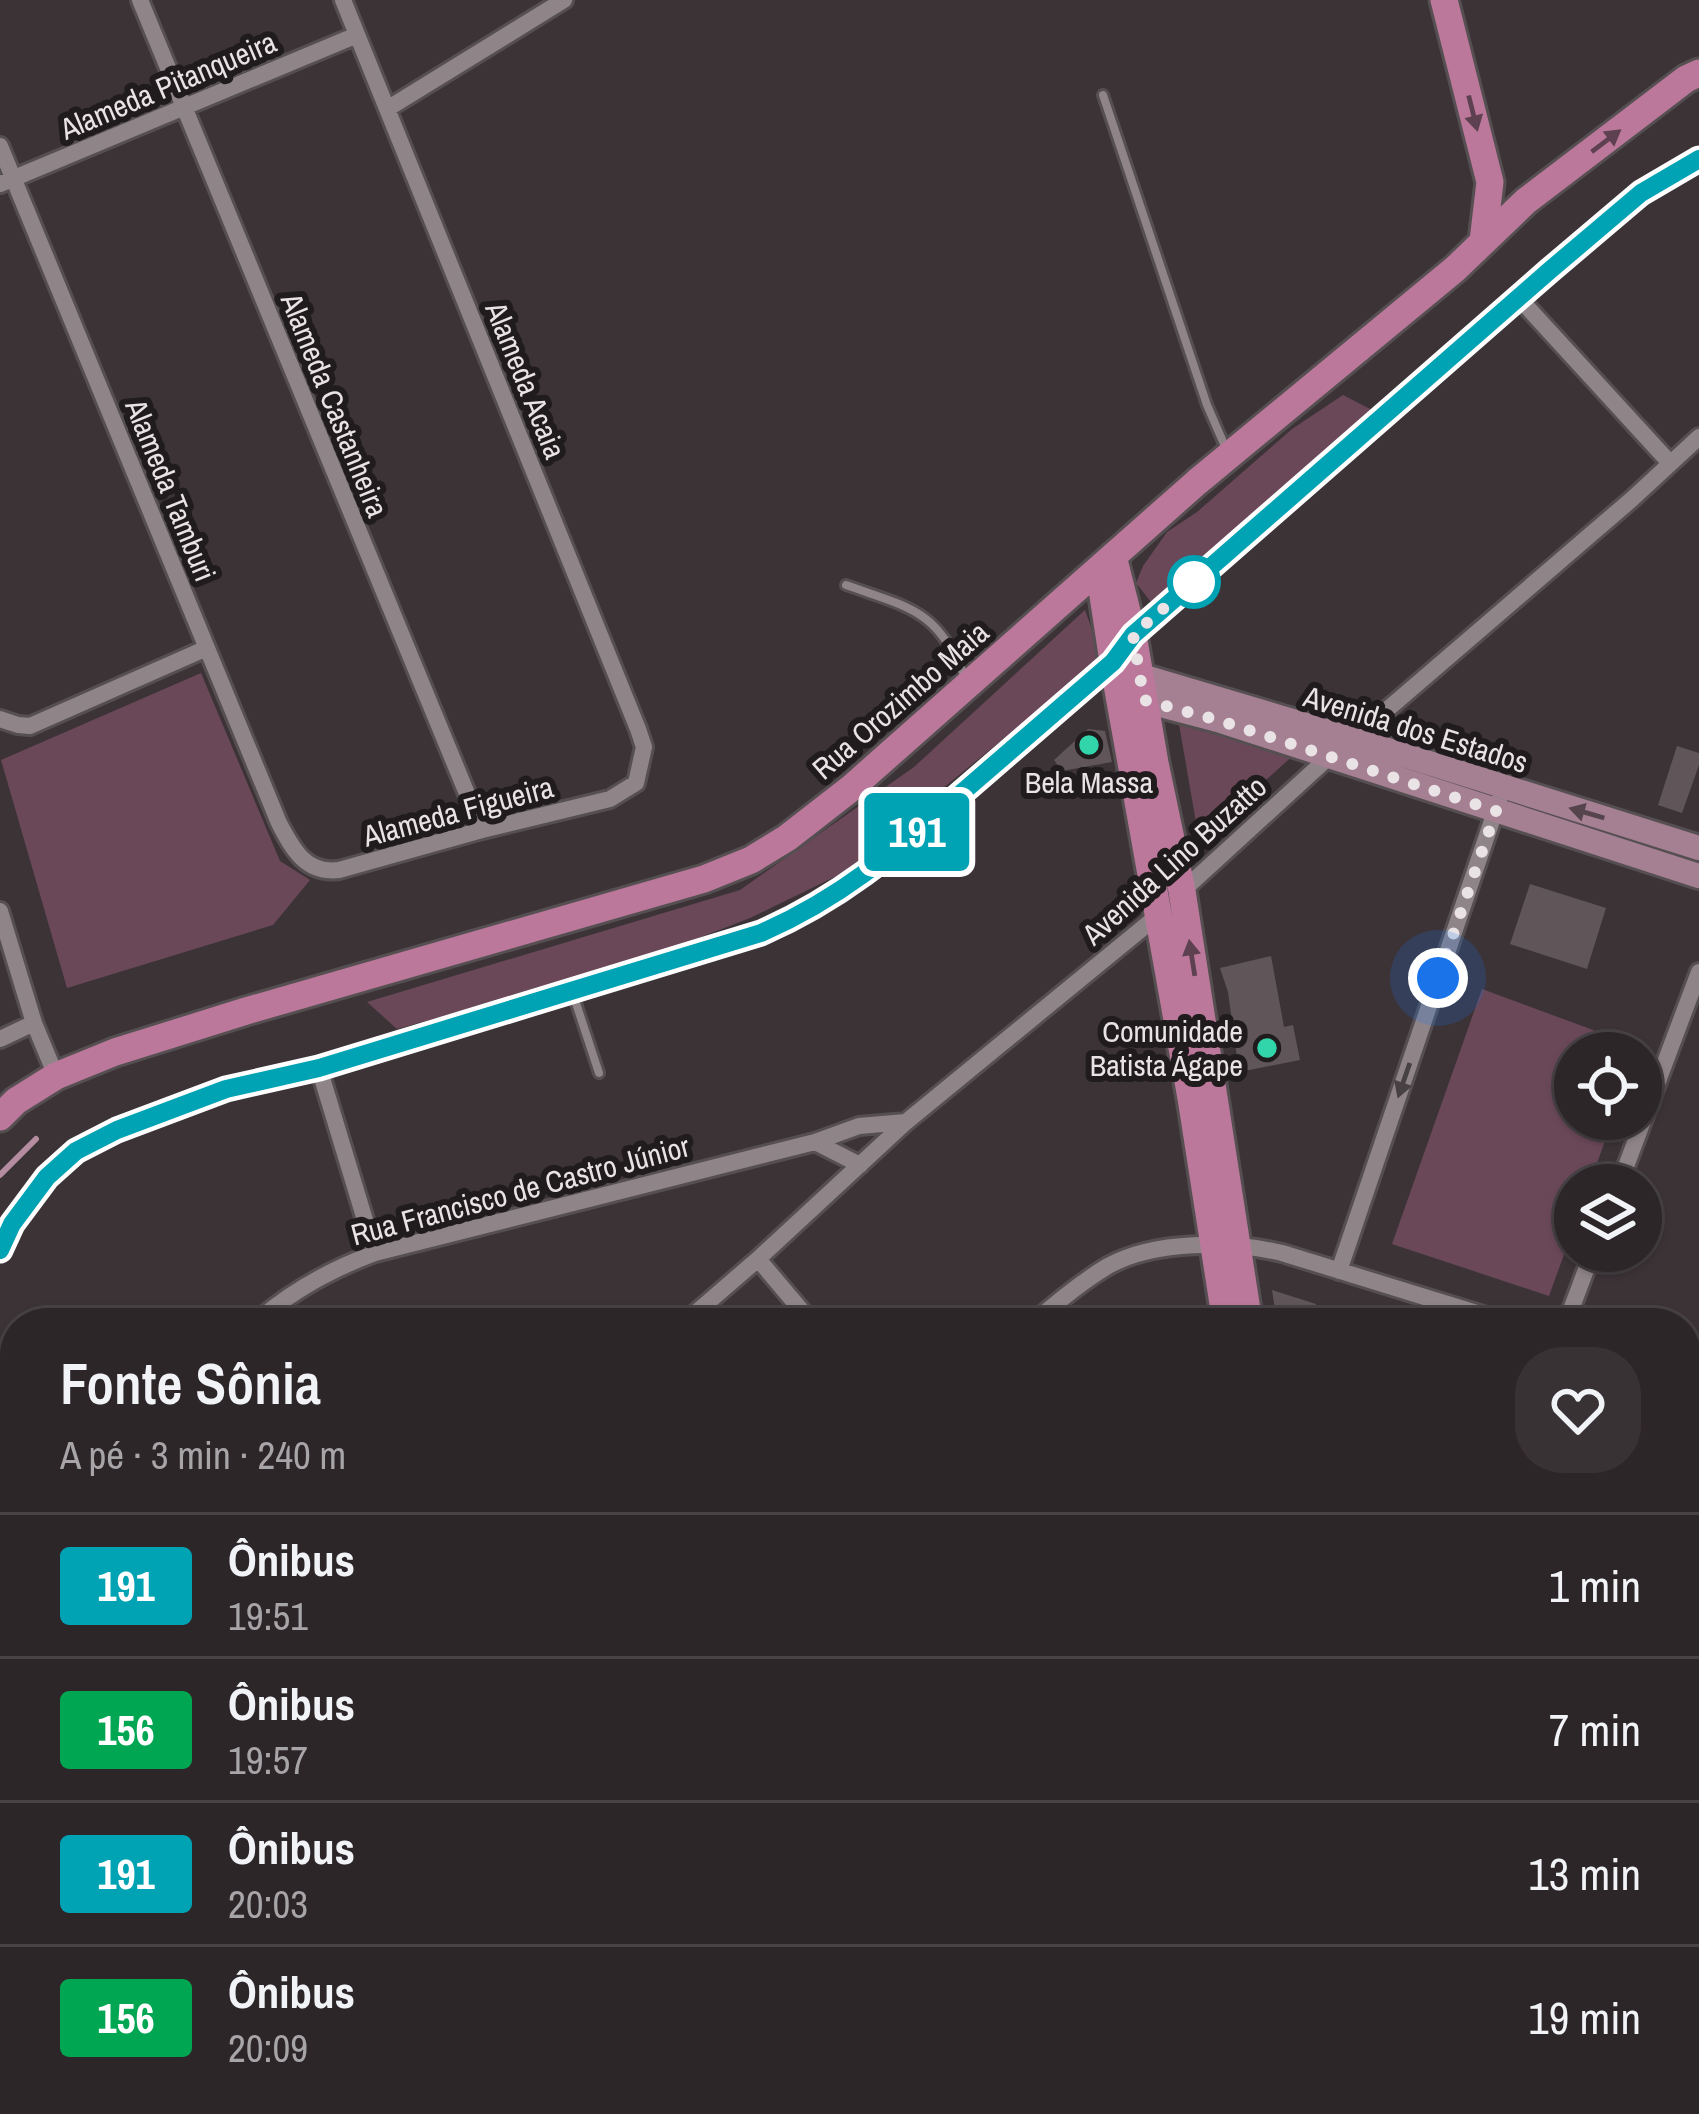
<!DOCTYPE html>
<html lang="pt">
<head>
<meta charset="utf-8">
<style>
	:root { --surface:#2d2629; --page:#393235; --text:#f1f3f6; --muted:#a7a5a8; --line:#484346 }
	body { margin:0; font-family:"Archivo Narrow",sans-serif; background:var(--page); color:var(--text); height:100vh; display:flex; flex-direction:column; font-size:45px; white-space:nowrap }
	* { box-sizing:border-box; margin:0 }
	p { font-size:39px; color:var(--muted) }
	.icon { flex:none; width:66px; height:66px; fill:none; stroke:currentColor; stroke-width:2; stroke-linecap:round; stroke-linejoin:round }
	.map { position:relative; flex:1; overflow:hidden }
	.drawer { position:absolute; left:0px; top:1308px; width:1701px; height:807px; display:flex; flex-direction:column; background:var(--surface); border-radius:48px 48px 0 0; box-shadow:0 3px 9px #0004,0 0 0 3px var(--line) }
	.drawer>* { flex:none }
	.badge { padding:0 24px; border-radius:9px; font-size:42px; line-height:78px }
	.tools { position:absolute; left:1554px; top:1032px; display:grid; gap:24px }
	.tools a { display:grid; place-items:center; width:108px; height:108px; border-radius:50%; background:var(--surface); box-shadow:0 3px 9px #0004,0 0 0 3px var(--line); font-size:60px }
	.you { position:absolute; width:60px; height:60px; margin:-30px; border:9px solid #fff; border-radius:50%; background:#1a73e8; box-shadow:0 0 0 18px #1a73e833 }
	.map>.badge { position:absolute; translate:-50% -50%; box-shadow:0 0 0 6px #fff }
	.round { display:grid; place-items:center; flex:none; width:126px; height:126px; border-radius:48px; background:var(--page) }
	.summary { display:flex; align-items:center; justify-content:space-between; height:204px; padding:0 60px }
	h1 { font-size:57px; font-weight:600; line-height:90px }
	ul { padding:0; list-style:none }
	li { display:flex; align-items:center; gap:36px; height:144px; padding:0 60px; border-top:3px solid var(--line) }
	li div { flex:1 }
	li b { display:block; font-size:45px }
	li em { font-style:normal }
	li .badge { min-width:132px; font-weight:700; text-align:center }
	.map>svg:first-child { display:block }
</style>
</head>
<body>
<div class="map">
<svg width="1699" height="2114" viewBox="0 0 1699 2114">
	<rect width="100%" height="100%" fill="#3c3337"/>
	<path fill="#6a4858" d="M1343 395 1372 410 1151 602 1136 583 1143 566 1167 532 1197 512 1292 429Z
		M1085 610 1102 658 942 789 855 867 750 918 635 963 397 1029 367 1002 740 890 914 767Z
		M201 673 280 861 310 880 273 925 67 988 1 760Z
		M1179 724 1296 753 1199 840Z
		M1482 989 1639 1047 1636 1053H1575V1119H1613L1589 1185H1575V1224L1549 1296 1392 1244Z"/>
	<g fill="none" stroke-linecap="round" stroke-linejoin="round">
		<path stroke="#b68da0" stroke-width="6" d="M0 1175 36 1139"/>
	</g>
	<path fill="#60565a" d="M1088 729 1105 731 1112 762 1062 771 1054 760Z
		M1677 746 1699 753V765L1682 813 1658 805Z
		M1530 884 1606 908 1587 969 1510 944Z
		M1271 956 1284 1027 1293 1025 1300 1060 1239 1072 1228 992 1220 968Z
		M1272 1290 1316 1304 1308 1323H1277Z"/>
	<g fill="none" stroke-linecap="round" stroke-linejoin="round">
		<defs>
			<path id="lane" d="M1103 95 1207 405 1227 451
				M846 585C910 608 937 609 965 677
				M572 991 599 1073
				M1001 2114V2100"/>
			<path id="street" d="M140 0 482 830
				M387 109 564 0
				M0 146 279 823C293 850 306 874 339 870L482 830 610 799 636 783 644 747 638 729 343 0
				M0 184 357 35
				M1518 297 1670 463
				M1130 640 1518 297 1641 193 1699 159
				M0 719 18 725 30 726 207 648
				M1179 894 1330 756 1353 739 1632 499 1699 437
				M0 911 34 1023 56 1076
				M0 1039 34 1023
				M319 1068 375 1253
				M815 1142 860 1165
				M1619 1185 1699 972
				M0 1250 12 1224 47 1177 77 1151 117 1130 227 1089 319 1068 761 933 800 916 875 868 1114 660
				M758 1259 812 1323
				M1339 1271 1499 800
				M255 1323C291 1291 329 1270 375 1253L815 1142 859 1126 906 1122
				M684 1323 758 1259 906 1122 1161 913
				M1033 1323C1057 1302 1081 1282 1108 1266 1155 1240 1231 1241 1282 1253L1509 1323
				M1566 1323 1593 1251
				M1686 1382 1699 1387
				M0 1586 15 1570
				M1686 1711 1699 1712
				M0 1960 15 1939
				M1686 2086 1693 2085
				M402 2100 408 2114
				M632 2100 638 2114
				M873 2100 880 2114
				M1142 2100 1145 2114
				M1576 2100 1578 2114
				M169 2114 177 2100
				M1196 2114 1295 2100
				M1449 2114 1558 2100"/>
			<path id="secondary" d="M1128 672 1353 739 1699 848
				M1126 696 1221 721 1699 876"/>
			<path id="primary" d="M1444 0 1490 182 1483 241
				M1113 556 1133 635 1155 763 1182 891 1249 1323
				M1099 569 1113 662 1191 1098 1226 1323
				M0 1117 16 1101 56 1076 115 1052 246 1011 704 879 751 860 787 838 850 789 1197 482 1455 269 1526 201 1686 79 1699 73
				M1344 2100 1346 2114
				M1373 2100 1375 2114"/>
		</defs>
		<use href="#lane" stroke="#564f52" stroke-width="14"/>
		<use href="#street" stroke="#564f52" stroke-width="22"/>
		<use href="#secondary" stroke="#564f52" stroke-width="30"/>
		<use href="#primary" stroke="#564f52" stroke-width="33"/>
		<use href="#lane" stroke="#8f8589" stroke-width="8"/>
		<use href="#street" stroke="#8f8589" stroke-width="16"/>
		<use href="#secondary" stroke="#a57f92" stroke-width="24"/>
		<use href="#primary" stroke="#bb789a" stroke-width="27"/>
	</g>
	<defs><path id="oneway-solid" d="M-6-.8H1V-3.2L6.5 0L1 3.2V.8H-6Z" transform="scale(3)"/></defs>
	<g fill="#5e4150">
		<use href="#oneway-solid" transform="translate(1473 113) rotate(76)"/>
		<use href="#oneway-solid" transform="translate(1606 141) rotate(-37)"/>
		<use href="#oneway-solid" transform="translate(1192 958) rotate(-99)"/>
	</g>
	<use fill="#55444c" href="#oneway-solid" transform="translate(1587 813) rotate(-164)"/>
	<use fill="#474143" href="#oneway-solid" transform="translate(1404 1080) rotate(109)"/>
	<g fill="none" stroke-linecap="round" stroke-linejoin="round">
		<defs>
			<path id="line" d="M0 1250 12 1224 47 1177 76 1151 117 1130 226 1089 319 1068 761 933C845 896 897 849 965 790 1014 748 1063 705 1113 662L1133 635 1549 271 1641 193 1699 159"/>
		</defs>
		<use href="#line" stroke="#fff" stroke-width="27"/>
		<use href="#line" stroke="#00a3b4" stroke-width="18"/>
		<path stroke="#e9e3e5" stroke-width="12" stroke-dasharray="0 21.6" d="M1194 582 1203 574 1133 635 1144 700 1221 721 1496 811 1438 978"/>
	</g>
	<circle fill="#fff" stroke="#00a3b4" stroke-width="6" cx="1194" cy="582" r="24"/>
	<g fill="#32d4a9" stroke="#201c1e" stroke-width="4.5">
		<circle cx="1089" cy="745" r="12"/>
		<circle cx="1267" cy="1048" r="12"/>
	</g>
	<g text-anchor="middle" dominant-baseline="central" stroke-width="12" stroke-linejoin="round" paint-order="stroke">
		<g font-size="30" fill="#e9e3e5" stroke="#201c1e">
			<text transform="translate(168 85) rotate(-23)">Alameda Pitanqueira</text>
			<text transform="translate(526 380) rotate(68)">Alameda Acaia</text>
			<text transform="translate(335 405) rotate(68)">Alameda Castanheira</text>
			<text transform="translate(171 490) rotate(68)">Alameda Tamburi</text>
			<text transform="translate(900 700) rotate(-41)">Rua Orozimbo Maia</text>
			<text transform="translate(1416 729) rotate(17)">Avenida dos Estados</text>
			<text transform="translate(458 811) rotate(-15)">Alameda Figueira</text>
			<text transform="translate(1174 860) rotate(-42)">Avenida Lino Buzatto</text>
			<text transform="translate(520 1190) rotate(-15)">Rua Francisco de Castro Júnior</text>
		</g>
		<g font-size="30" fill="#e9e3e5" stroke="#201c1e">
			<text x="1089" y="782">Bela Massa</text>
			<text x="1243" y="1031" text-anchor="end">Comunidade<tspan x="1243" dy="34">Batista Ágape</tspan></text>
		</g>
	</g>
</svg>
<div class="tools">
<a><svg class="icon" aria-label="locate" viewBox="0 0 24 24"><circle cx="12" cy="12" r="6"/><path d="M12 2v4M12 18v4M2 12h4M18 12h4"/></svg></a>
<a><svg class="icon" aria-label="layers" viewBox="0 0 24 24"><path d="M12 4l9 5-9 5-9-5zM3 14l9 5 9-5"/></svg></a>
</div>
<div class="you" style="left:1438px;top:978px"></div>
<b class="badge" style="left:917px;top:832px;background:#00a3b4;color:#fff">191</b>
<section class="drawer">
<div class="summary"><div><h1>Fonte Sônia</h1><p>A pé · 3 min · 240 m</p></div><a class="round"><svg class="icon" aria-label="heart" viewBox="0 0 24 24"><path d="M12 20l-8-8c-3-5 5-10 8-4 3-6 11-1 8 4z"/></svg></a></div>
<ul>
<li><span class="badge" style="background:#00a3b4;color:#fff">191</span><div><b>Ônibus</b><p>19:51</p></div><em>1 min</em></li>
<li><span class="badge" style="background:#00a651;color:#fff">156</span><div><b>Ônibus</b><p>19:57</p></div><em>7 min</em></li>
<li><span class="badge" style="background:#00a3b4;color:#fff">191</span><div><b>Ônibus</b><p>20:03</p></div><em>13 min</em></li>
<li><span class="badge" style="background:#00a651;color:#fff">156</span><div><b>Ônibus</b><p>20:09</p></div><em>19 min</em></li>
</ul>
</section>
</div>
</body>
</html>
